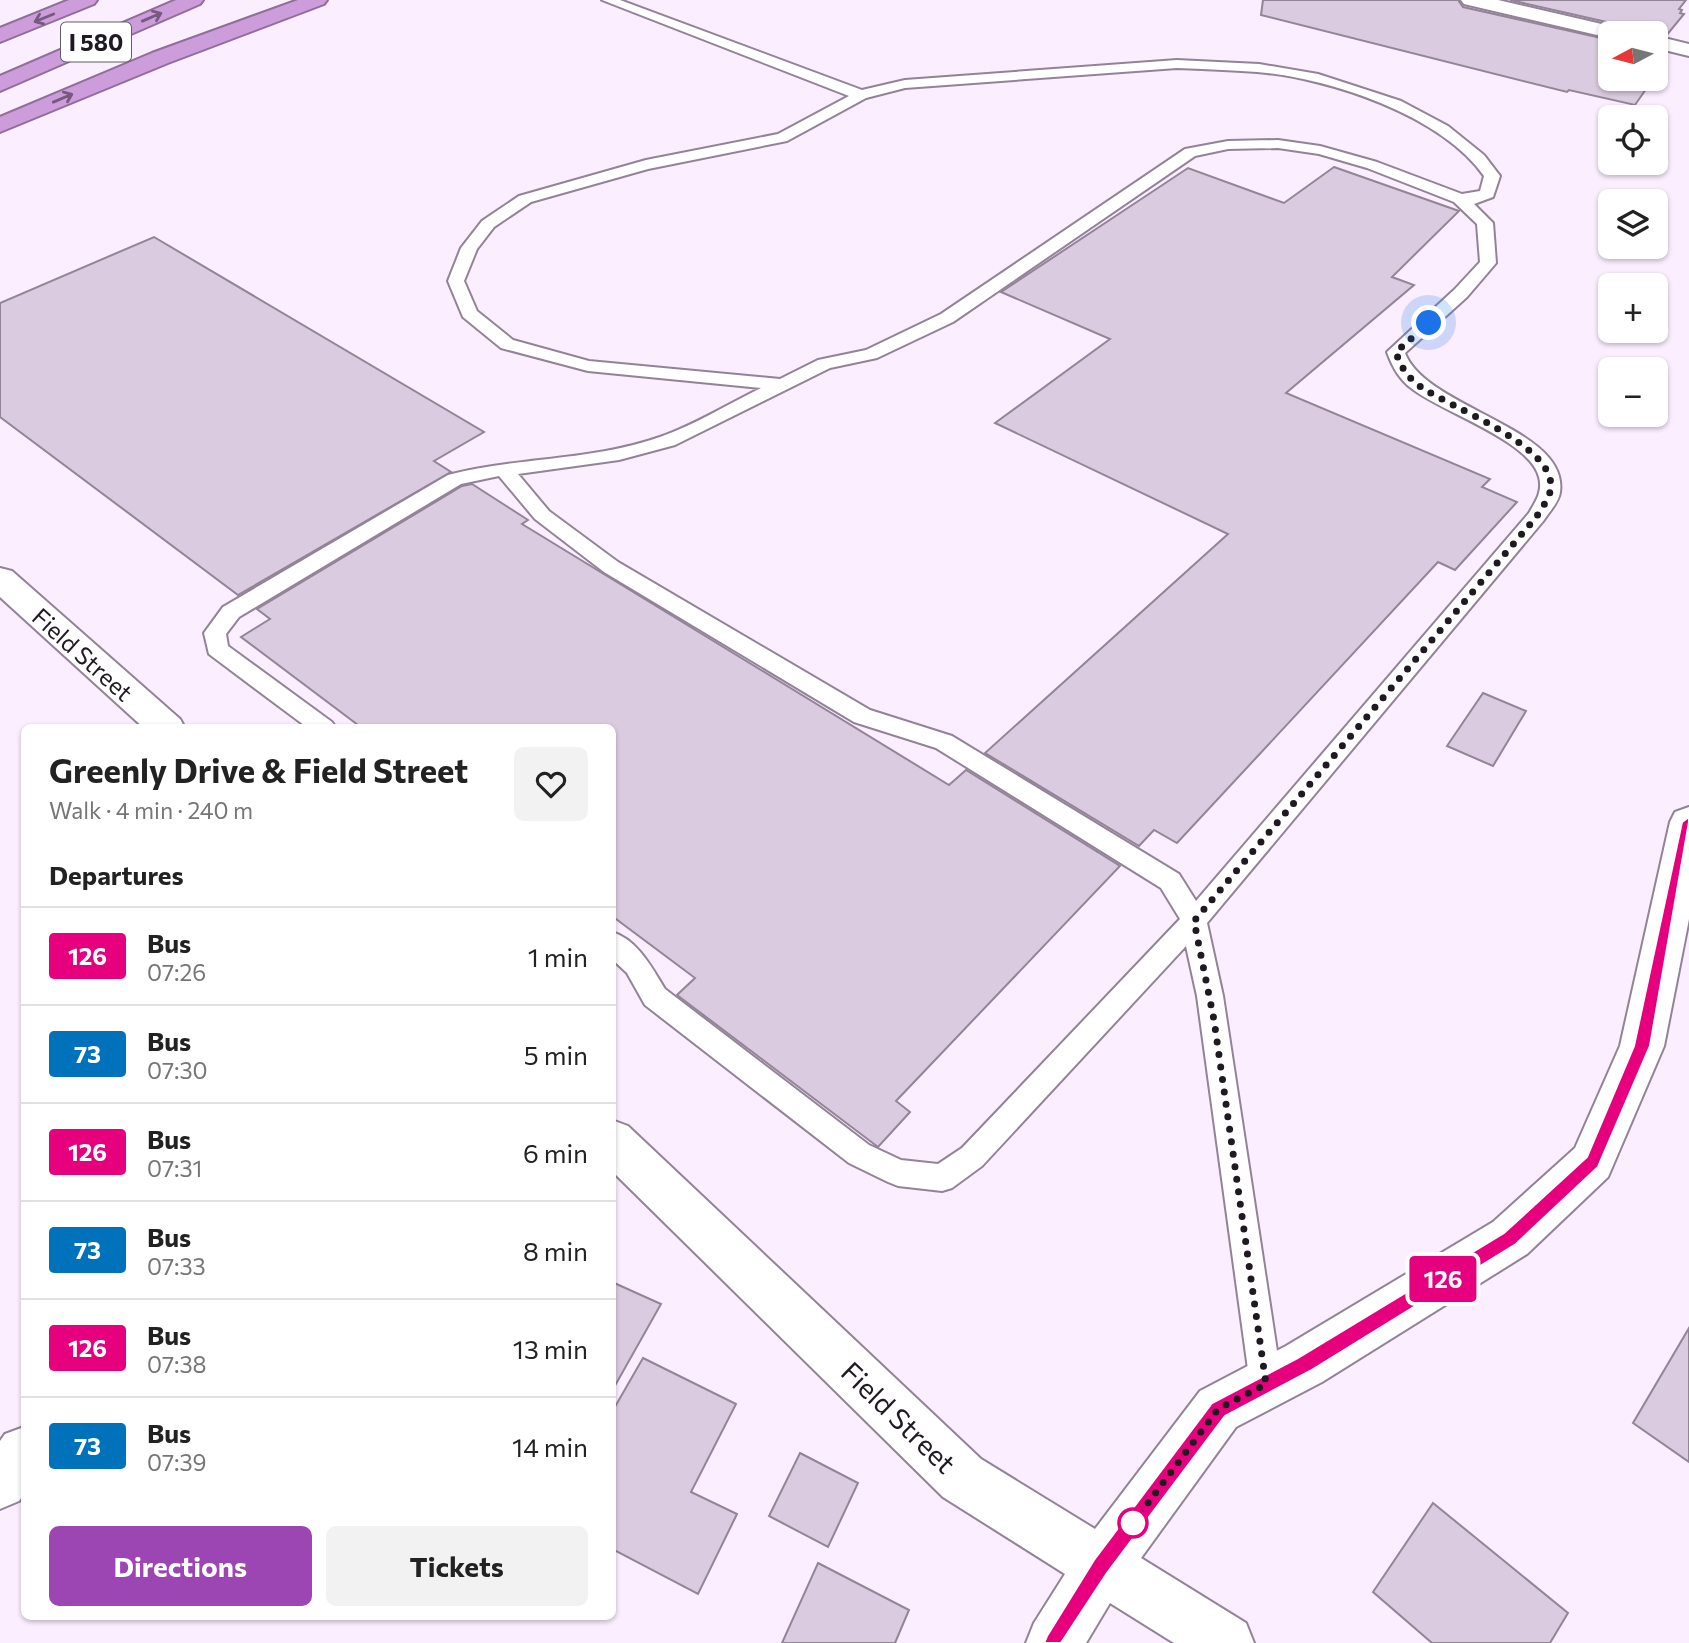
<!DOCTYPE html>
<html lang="en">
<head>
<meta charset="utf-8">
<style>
	:root { --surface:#fff; --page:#f2f2f2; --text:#222; --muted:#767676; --line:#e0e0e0; --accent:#9b46b3 }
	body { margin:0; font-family:Commissioner,sans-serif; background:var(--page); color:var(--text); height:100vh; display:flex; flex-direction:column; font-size:26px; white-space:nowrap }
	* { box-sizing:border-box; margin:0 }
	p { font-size:23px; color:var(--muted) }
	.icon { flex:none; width:38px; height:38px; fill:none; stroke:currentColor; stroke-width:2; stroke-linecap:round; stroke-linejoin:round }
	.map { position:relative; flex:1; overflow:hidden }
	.side { position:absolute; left:21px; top:724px; width:595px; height:896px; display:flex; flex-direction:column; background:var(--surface); border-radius:10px; box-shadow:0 2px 5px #0004 }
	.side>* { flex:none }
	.badge { padding:0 14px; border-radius:5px; font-size:24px; line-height:46px }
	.needle { width:46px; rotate:263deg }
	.controls { position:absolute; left:1598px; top:21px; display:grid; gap:14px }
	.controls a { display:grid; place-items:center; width:70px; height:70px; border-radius:10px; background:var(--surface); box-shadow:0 2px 5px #0004; font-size:35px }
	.you { position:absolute; width:35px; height:35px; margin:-18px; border:5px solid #fff; border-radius:50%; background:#1a73e8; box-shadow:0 0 0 10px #1a73e833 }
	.map>.badge { position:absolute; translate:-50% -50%; box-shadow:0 0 0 4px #fff }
	h2 { padding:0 28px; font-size:26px; line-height:63px }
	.round { display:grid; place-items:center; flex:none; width:74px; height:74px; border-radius:10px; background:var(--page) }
	.overview { display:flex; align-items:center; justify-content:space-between; height:119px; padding:0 28px }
	h1 { font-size:33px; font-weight:700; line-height:52px }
	.button { display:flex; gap:14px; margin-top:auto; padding:14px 28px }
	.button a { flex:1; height:80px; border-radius:10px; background:var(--accent); color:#fff; font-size:28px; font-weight:700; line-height:80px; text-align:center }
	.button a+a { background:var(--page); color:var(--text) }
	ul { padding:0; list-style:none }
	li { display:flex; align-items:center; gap:21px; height:98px; padding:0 28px; border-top:2px solid var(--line) }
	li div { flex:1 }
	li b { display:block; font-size:26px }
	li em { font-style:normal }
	li .badge { min-width:77px; font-weight:700; text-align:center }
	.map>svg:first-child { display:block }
</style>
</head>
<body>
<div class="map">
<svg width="1689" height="1643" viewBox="0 0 1689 1643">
	<rect width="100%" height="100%" fill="#fbeeff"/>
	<path fill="#dbcbe0" stroke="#938498" stroke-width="2" d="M1263 0H1458L1463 7 1610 40V79H1653L1635 105 1569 90 1567 92 1261 15Z
		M1510 0H1686L1679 9 1682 10 1680 13 1684 14 1666 36 1629 33 1624 26Z
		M1334 167 1459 211 1392 277 1414 285 1286 393 1490 479 1482 487 1517 502 1455 570 1438 562 1177 843 1154 830 1139 846 985 753 1228 534 995 423 1110 339 1001 292 1188 168 1284 203Z
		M154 237 484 432 434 461 451 472 238 595 0 417V303Z
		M472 484 528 520 522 524 949 785 966 770 1120 866 896 1101 910 1112 878 1147 677 995 695 978 612 916V728H362L241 637 270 619 257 609 462 486Z
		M1483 693 1526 711 1493 766 1447 746Z
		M612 1282 661 1304 612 1391Z
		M1689 1328V1462L1633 1423Z
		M643 1358 736 1404 691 1492 737 1514 698 1594 612 1549V1412Z
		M800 1453 858 1483 828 1547 769 1516Z
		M1433 1503 1568 1613 1550 1643H1432L1373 1592Z
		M818 1563 909 1610 895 1643H782Z"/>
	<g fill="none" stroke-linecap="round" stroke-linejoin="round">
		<defs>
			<path id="service" d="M602 0H620L862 90 905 80 1177 60 1259 64 1318 74 1401 101 1448 126 1484 155 1500 176 1493 197 1474 204 1493 223 1496 263 1467 297 1405 353C1425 408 1569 428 1560 492 1559 502 1549 512 1544 520L1207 923 1223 996 1282 1384 1277 1395 1266 1400 1255 1395 1250 1384 1197 996 1186 946 982 1166 952 1188 942 1191 898 1186 888 1182 849 1163 645 1005 627 973 612 959V932C638 940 652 968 665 989L869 1145 901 1160 938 1164 962 1148 1180 919 1161 888 936 748 854 722 604 572 535 519 499 476 461 484 239 617 226 634 228 646 332 722 336 728H308L209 654 204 633 223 607 448 475C517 457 592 461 660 437 695 425 728 404 761 388L588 371 501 348 463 317 448 281 461 248 482 221 519 196 646 160 778 134 849 96ZM1177 68C1204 69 1230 70 1257 72 1329 78 1441 115 1484 176L1480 191 1462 194 1377 162 1320 146 1278 140 1228 141 1185 149 941 314 866 350 818 360 780 379 589 361 513 340 477 311 464 281 477 249 494 227 531 202 648 169 787 141 866 98 905 88ZM1278 148 1319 154 1367 168 1454 202 1477 224 1480 262 1455 289 1387 352C1392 366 1399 379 1411 388 1439 411 1530 440 1539 477 1543 491 1536 501 1529 513L1196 901 1179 874 952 736 870 710 618 562 549 511 518 474 619 460 675 445 830 368 877 358 953 322 1195 156 1228 149Z"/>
			<path id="minor" d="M1461 0H1498L1623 29 1626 33H1610V38L1464 4Z
				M1656 36 1689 44V56L1656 48Z
				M0 568 12 571 180 719 185 728H144L0 597Z
				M1689 807V919L1664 1046 1608 1177 1527 1254 1322 1382 1236 1427 1141 1558 1246 1623 1254 1643H1174L1110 1603 1086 1643H1026L1034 1623 1065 1574 943 1497 612 1171V1120L628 1126 981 1459 1095 1529 1200 1391 1286 1346 1493 1222 1575 1148 1620 1046 1670 822 1675 812Z
				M24 1427V1494L19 1501 0 1509V1441L5 1434Z"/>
			<path id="motorway" d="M69 0H97L94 4 0 42V28Z
				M176 0H203L200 4 0 91V76Z
				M298 0H327L324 4 168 63 0 132V117L152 53Z"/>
		</defs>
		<use href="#service" stroke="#928397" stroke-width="4"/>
		<use href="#minor" stroke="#928397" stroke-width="4"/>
		<use href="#motorway" stroke="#906e9a" stroke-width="4"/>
		<use href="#service" fill="#fff" fill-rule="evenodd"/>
		<use href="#minor" fill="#fff" fill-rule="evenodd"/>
		<use href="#motorway" fill="#cd9cdb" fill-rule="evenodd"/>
	</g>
	<defs><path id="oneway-shaft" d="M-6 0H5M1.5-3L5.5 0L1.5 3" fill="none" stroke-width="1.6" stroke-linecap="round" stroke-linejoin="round" transform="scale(1.75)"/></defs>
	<g stroke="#765a7e">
		<use href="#oneway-shaft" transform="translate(152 17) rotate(-23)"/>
		<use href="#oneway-shaft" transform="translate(44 18) rotate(158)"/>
		<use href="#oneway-shaft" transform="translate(63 98) rotate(-23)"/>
	</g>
	<path fill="#e6007e" stroke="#fff" stroke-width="2" d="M1689 817V822L1650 1046 1598 1167 1516 1244 1310 1371 1225 1416 1107 1573 1061 1643H1044L1047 1636 1094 1560 1212 1403 1298 1358 1504 1233 1587 1157 1634 1046 1682 822Z"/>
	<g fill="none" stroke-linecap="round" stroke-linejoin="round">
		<path stroke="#1f1921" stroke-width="7" stroke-dasharray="0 12.6" d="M1133 1523 1218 1409 1266 1384 1214 1020 1194 921 1537 516C1541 509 1548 500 1550 492 1562 448 1449 407 1421 387 1408 378 1400 366 1396 352L1429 323"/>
	</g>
	<circle fill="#fff" stroke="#e6007e" stroke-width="3.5" cx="1133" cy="1523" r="14"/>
	<g text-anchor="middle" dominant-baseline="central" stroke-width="6" stroke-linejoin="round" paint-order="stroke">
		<rect fill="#fff" stroke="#625e64" stroke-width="2" x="61" y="22.5" width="70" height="39" rx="5"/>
		<g font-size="23" font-weight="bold" fill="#1f1921">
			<text x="96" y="42">I 580</text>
		</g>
		<g font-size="24" fill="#1f1921" stroke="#fff">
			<text transform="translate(83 654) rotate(42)">Field Street</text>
		</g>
		<g font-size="28" fill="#1f1921" stroke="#fff">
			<text transform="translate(899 1417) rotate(44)">Field Street</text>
		</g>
	</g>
</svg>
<div class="controls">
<a><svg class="needle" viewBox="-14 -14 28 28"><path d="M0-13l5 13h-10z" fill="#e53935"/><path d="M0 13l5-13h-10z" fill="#767676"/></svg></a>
<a><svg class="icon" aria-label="locate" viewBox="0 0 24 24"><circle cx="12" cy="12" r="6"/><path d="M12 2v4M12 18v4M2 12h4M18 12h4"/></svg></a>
<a><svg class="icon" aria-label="layers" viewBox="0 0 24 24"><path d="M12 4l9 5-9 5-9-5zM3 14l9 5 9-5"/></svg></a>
<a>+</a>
<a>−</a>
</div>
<div class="you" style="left:1429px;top:323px"></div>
<b class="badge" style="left:1443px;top:1279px;background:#e6007e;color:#fff">126</b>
<section class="side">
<div class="overview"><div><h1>Greenly Drive &amp; Field Street</h1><p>Walk · 4 min · 240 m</p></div><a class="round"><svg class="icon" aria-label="heart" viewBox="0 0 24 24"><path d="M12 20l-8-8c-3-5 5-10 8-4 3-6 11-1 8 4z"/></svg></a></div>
<h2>Departures</h2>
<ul>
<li><span class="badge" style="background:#e6007e;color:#fff">126</span><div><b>Bus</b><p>07:26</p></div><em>1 min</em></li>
<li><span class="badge" style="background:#0072bc;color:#fff">73</span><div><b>Bus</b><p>07:30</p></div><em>5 min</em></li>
<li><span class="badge" style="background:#e6007e;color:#fff">126</span><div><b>Bus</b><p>07:31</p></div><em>6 min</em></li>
<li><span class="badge" style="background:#0072bc;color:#fff">73</span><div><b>Bus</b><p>07:33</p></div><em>8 min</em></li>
<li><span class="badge" style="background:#e6007e;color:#fff">126</span><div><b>Bus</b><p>07:38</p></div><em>13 min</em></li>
<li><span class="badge" style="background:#0072bc;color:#fff">73</span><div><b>Bus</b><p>07:39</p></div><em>14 min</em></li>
</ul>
<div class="button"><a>Directions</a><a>Tickets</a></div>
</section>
</div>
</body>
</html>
